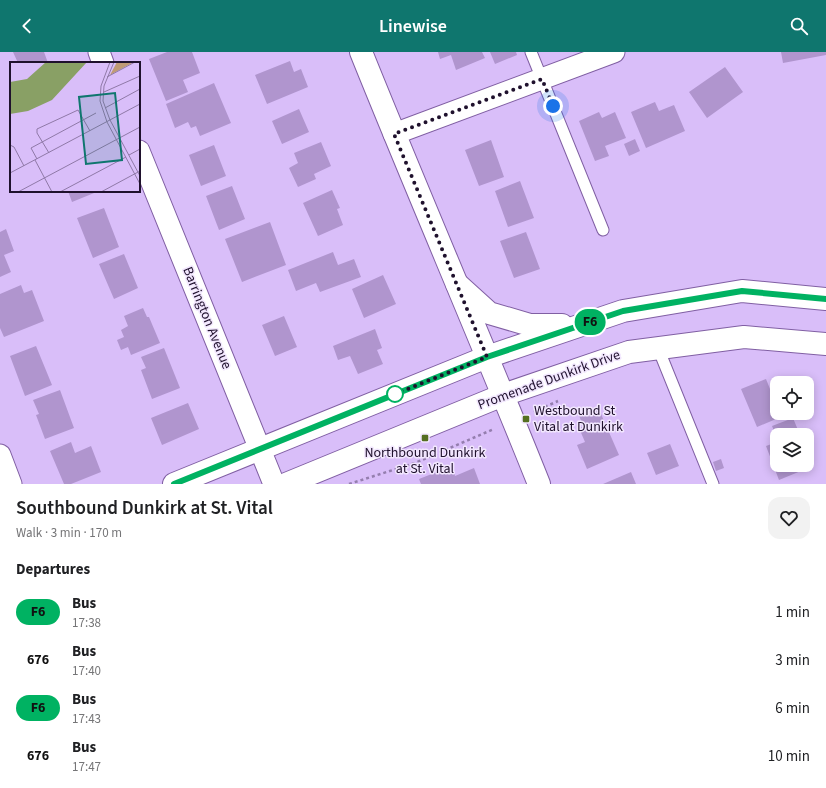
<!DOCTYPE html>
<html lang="en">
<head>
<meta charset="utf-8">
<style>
	:root { --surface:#fff; --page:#f2f2f2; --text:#202124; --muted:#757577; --accent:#0f766e }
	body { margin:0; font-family:"Source Sans 3",sans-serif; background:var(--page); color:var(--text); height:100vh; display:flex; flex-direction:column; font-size:15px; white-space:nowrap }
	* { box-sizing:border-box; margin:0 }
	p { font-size:13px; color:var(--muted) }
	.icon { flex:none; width:22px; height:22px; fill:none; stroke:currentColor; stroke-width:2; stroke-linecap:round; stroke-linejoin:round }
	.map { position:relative; height:432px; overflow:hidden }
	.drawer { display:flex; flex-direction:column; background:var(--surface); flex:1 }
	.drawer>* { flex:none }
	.badge { padding:0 8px; border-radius:13px; font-size:14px; line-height:26px }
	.fabs { position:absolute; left:770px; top:324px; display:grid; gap:8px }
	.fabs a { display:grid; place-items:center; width:44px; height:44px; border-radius:8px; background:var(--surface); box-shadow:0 2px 10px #0003; font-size:20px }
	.you { position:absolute; width:20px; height:20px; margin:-10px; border:3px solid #fff; border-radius:50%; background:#1a73e8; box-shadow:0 0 0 6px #1a73e833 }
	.map>.badge { position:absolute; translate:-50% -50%; box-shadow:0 0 0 2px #fff }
	h2 { padding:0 16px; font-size:15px; line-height:36px }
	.round { display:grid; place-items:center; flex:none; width:42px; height:42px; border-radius:12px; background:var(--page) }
	.head { display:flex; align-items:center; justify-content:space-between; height:68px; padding:0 16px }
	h1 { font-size:19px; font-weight:600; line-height:30px }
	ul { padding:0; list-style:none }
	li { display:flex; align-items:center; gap:12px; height:48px; padding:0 16px }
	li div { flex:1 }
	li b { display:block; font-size:15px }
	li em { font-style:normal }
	li .badge { min-width:44px; font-weight:700; text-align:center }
	header { display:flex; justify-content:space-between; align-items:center; height:52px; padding:0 16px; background:var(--accent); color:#fff; font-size:18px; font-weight:600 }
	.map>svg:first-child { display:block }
</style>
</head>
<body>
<header><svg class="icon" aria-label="back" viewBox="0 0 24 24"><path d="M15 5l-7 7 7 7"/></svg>Linewise<svg class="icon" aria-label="search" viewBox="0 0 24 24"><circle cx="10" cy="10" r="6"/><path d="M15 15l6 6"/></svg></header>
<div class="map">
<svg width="826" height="432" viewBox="0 0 826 432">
	<rect width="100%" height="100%" fill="#d9bef9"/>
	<path fill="#b095ce" d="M13 0H44L48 11H18Z
		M167 0H192L200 21 183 28 188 40 166 49 149 7Z
		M438 0H482L485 6 456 18 451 3 440 7Z
		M490 0H516L517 3 495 12Z
		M781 0H826V3L783 11Z
		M290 9 294 20 301 17 308 35 267 52 255 23Z
		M725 15 743 40 707 66 689 40Z
		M214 31 231 71 200 84 196 74 191 76 188 70 175 76 166 52Z
		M655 50 659 59 674 53 685 79 646 96 631 60Z
		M299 57 309 80 282 92 272 69Z
		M599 60 602 66 615 60 626 86 605 94 609 104 595 109 579 69Z
		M635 87 640 99 629 104 624 92Z
		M491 88 504 125 479 134 465 98Z
		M321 90 331 114 314 122 316 127 298 135 289 116 298 111 294 101Z
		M214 93 226 124 201 134 189 103Z
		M520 129 534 166 508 175 495 139Z
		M232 134 245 167 219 178 206 144Z
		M332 138 340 156 337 157 343 173 318 184 303 151Z
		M68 139H99L72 150Z
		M104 156 119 195 93 206 77 166Z
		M270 170 286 213 242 230 225 187Z
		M6 177 14 199 4 203 11 220 0 225V180Z
		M526 180 540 217 514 226 500 189Z
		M333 200 338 213 354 207 361 225 320 240 316 231 296 239 288 218Z
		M124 202 138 236 114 247 99 212Z
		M383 223 396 252 364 266 352 237Z
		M21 233 24 241 32 238 44 269 4 285 0 276V242Z
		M143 256 147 265H149L160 291 131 303 128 295 121 298 117 288 124 285 121 278 128 274 124 264Z
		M284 264 297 295 275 304 262 273Z
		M375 277 382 296 377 298 383 312 358 322 350 304 338 308 333 294Z
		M36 294 52 333 25 344 10 304Z
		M164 296 180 336 152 347 141 318 146 316 141 305Z
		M766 327 772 342 777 340V361H790L757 375 741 337Z
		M60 338 74 376 45 387 36 363 39 362 33 348Z
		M188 351 199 377 162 393 151 366Z
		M598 355 619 403 587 417 577 393 585 390 579 376 583 375 579 363Z
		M793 366 798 378 786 383H777V386L772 374Z
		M71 390 75 401 91 394 101 420 71 432H64L50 399Z
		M777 390V413H807V398L813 414 779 428 766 394Z
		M670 392 679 414 656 423 647 401Z
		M721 407 724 416 716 419 713 410Z
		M452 414 455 424 474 416 480 432H421L419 427Z
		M631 420 636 432H603Z"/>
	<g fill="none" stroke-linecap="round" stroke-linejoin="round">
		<defs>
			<path id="service" d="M531 0 603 178
				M658 296 713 432"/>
			<path id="minor" d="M99 0 103 11
				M394 82 614 0
				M139 99 274 432
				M0 403 11 432"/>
			<path id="tertiary" d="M361 0C419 144 481 287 539 432"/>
			<path id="secondary" d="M457 232 489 261 530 273H562
				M174 432 487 305 623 259 742 239 826 247
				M286 432 503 343 629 300 744 285 826 292"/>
		</defs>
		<use href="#service" stroke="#805fa3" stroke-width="13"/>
		<use href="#minor" stroke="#805fa3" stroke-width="23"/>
		<use href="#tertiary" stroke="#805fa3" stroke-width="24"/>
		<use href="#secondary" stroke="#805fa3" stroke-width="24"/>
		<path stroke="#947eae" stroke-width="2.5" stroke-dasharray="3 3" stroke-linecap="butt" d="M534 360 558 349
			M349 432 415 411 494 377"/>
		<use href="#service" stroke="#fff" stroke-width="11"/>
		<use href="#minor" stroke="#fff" stroke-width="21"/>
		<use href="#tertiary" stroke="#fff" stroke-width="22"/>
		<use href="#secondary" stroke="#fff" stroke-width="22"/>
	</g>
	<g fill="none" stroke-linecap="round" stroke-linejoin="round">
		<defs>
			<path id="line" d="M174 432 487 305 623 259 742 239 826 247"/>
		</defs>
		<use href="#line" stroke="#fff" stroke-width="9"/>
		<use href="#line" stroke="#00b262" stroke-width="6"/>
		<path stroke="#1f112d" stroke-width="4" stroke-dasharray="0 7.2" d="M395 342 487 305 394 82 542 27 553 54"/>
	</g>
	<circle fill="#fff" stroke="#00b262" stroke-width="2" cx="395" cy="342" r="8"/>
	<g fill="#556f21" stroke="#f2e7fe" stroke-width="1.5">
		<rect x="522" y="363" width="8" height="8" rx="2"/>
		<rect x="421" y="382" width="8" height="8" rx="2"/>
	</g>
	<g text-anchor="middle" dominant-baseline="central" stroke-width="3" stroke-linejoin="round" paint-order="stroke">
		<g font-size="14" fill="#1f112d" stroke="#f2e7fe">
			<text transform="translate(207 266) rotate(68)">Barrington Avenue</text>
			<text transform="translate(549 328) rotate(-20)">Promenade Dunkirk Drive</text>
		</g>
		<g font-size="14" fill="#1f112d" stroke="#f2e7fe" text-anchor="start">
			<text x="534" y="359">Westbound St<tspan x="534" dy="16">Vital at Dunkirk</tspan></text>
			<text x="425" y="401" text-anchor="middle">Northbound Dunkirk<tspan x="425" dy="16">at St. Vital</tspan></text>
		</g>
	</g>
	<g transform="translate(10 10)">
		<rect width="130" height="130" fill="#d9bef9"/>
		<path d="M107 0H124L100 13Z" fill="#bf9a75"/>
		<path d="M36 0H77L42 38 18 49 0 52V20L17 17Z" fill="#89a065"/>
		<path fill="none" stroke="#8f79a7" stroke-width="1" d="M100 0 91 24 90 39 97 60 130 122M104 0 94 24 93 39 100 58 130 114M97 15 125 0M94 30 130 14M95 46 130 27M0 83 4 85 14 104M39 91 27 71V67L68 48 80 69M119 93 130 87M27 97 21 86 86 51M25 98 42 130M0 111 130 42M8 130 130 65M50 130 116 95M91 130 130 109"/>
		<path fill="#0f766e" fill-opacity="0.15" stroke="#0f766e" stroke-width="2" d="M105 31 112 98 76 102 69 35Z"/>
		<rect width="130" height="130" fill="none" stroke="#1f112d" stroke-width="2"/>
	</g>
</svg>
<div class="fabs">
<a><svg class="icon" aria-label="locate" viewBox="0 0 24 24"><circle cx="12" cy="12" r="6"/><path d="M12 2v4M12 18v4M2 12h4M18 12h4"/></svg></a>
<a><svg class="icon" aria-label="layers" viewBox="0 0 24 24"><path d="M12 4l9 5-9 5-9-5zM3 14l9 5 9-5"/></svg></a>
</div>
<div class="you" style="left:553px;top:54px"></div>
<b class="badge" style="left:590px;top:270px;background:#00b262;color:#111">F6</b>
</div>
<section class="drawer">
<div class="head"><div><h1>Southbound Dunkirk at St. Vital</h1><p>Walk · 3 min · 170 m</p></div><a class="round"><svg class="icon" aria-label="heart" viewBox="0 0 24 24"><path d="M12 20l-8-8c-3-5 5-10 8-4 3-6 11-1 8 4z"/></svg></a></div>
<h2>Departures</h2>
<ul>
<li><span class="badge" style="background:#00b262;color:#111">F6</span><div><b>Bus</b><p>17:38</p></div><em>1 min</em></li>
<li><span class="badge" style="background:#fff;color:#111">676</span><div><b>Bus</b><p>17:40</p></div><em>3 min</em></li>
<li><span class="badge" style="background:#00b262;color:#111">F6</span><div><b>Bus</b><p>17:43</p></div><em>6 min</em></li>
<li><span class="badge" style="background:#fff;color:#111">676</span><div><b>Bus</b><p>17:47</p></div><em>10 min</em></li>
</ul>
</section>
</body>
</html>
